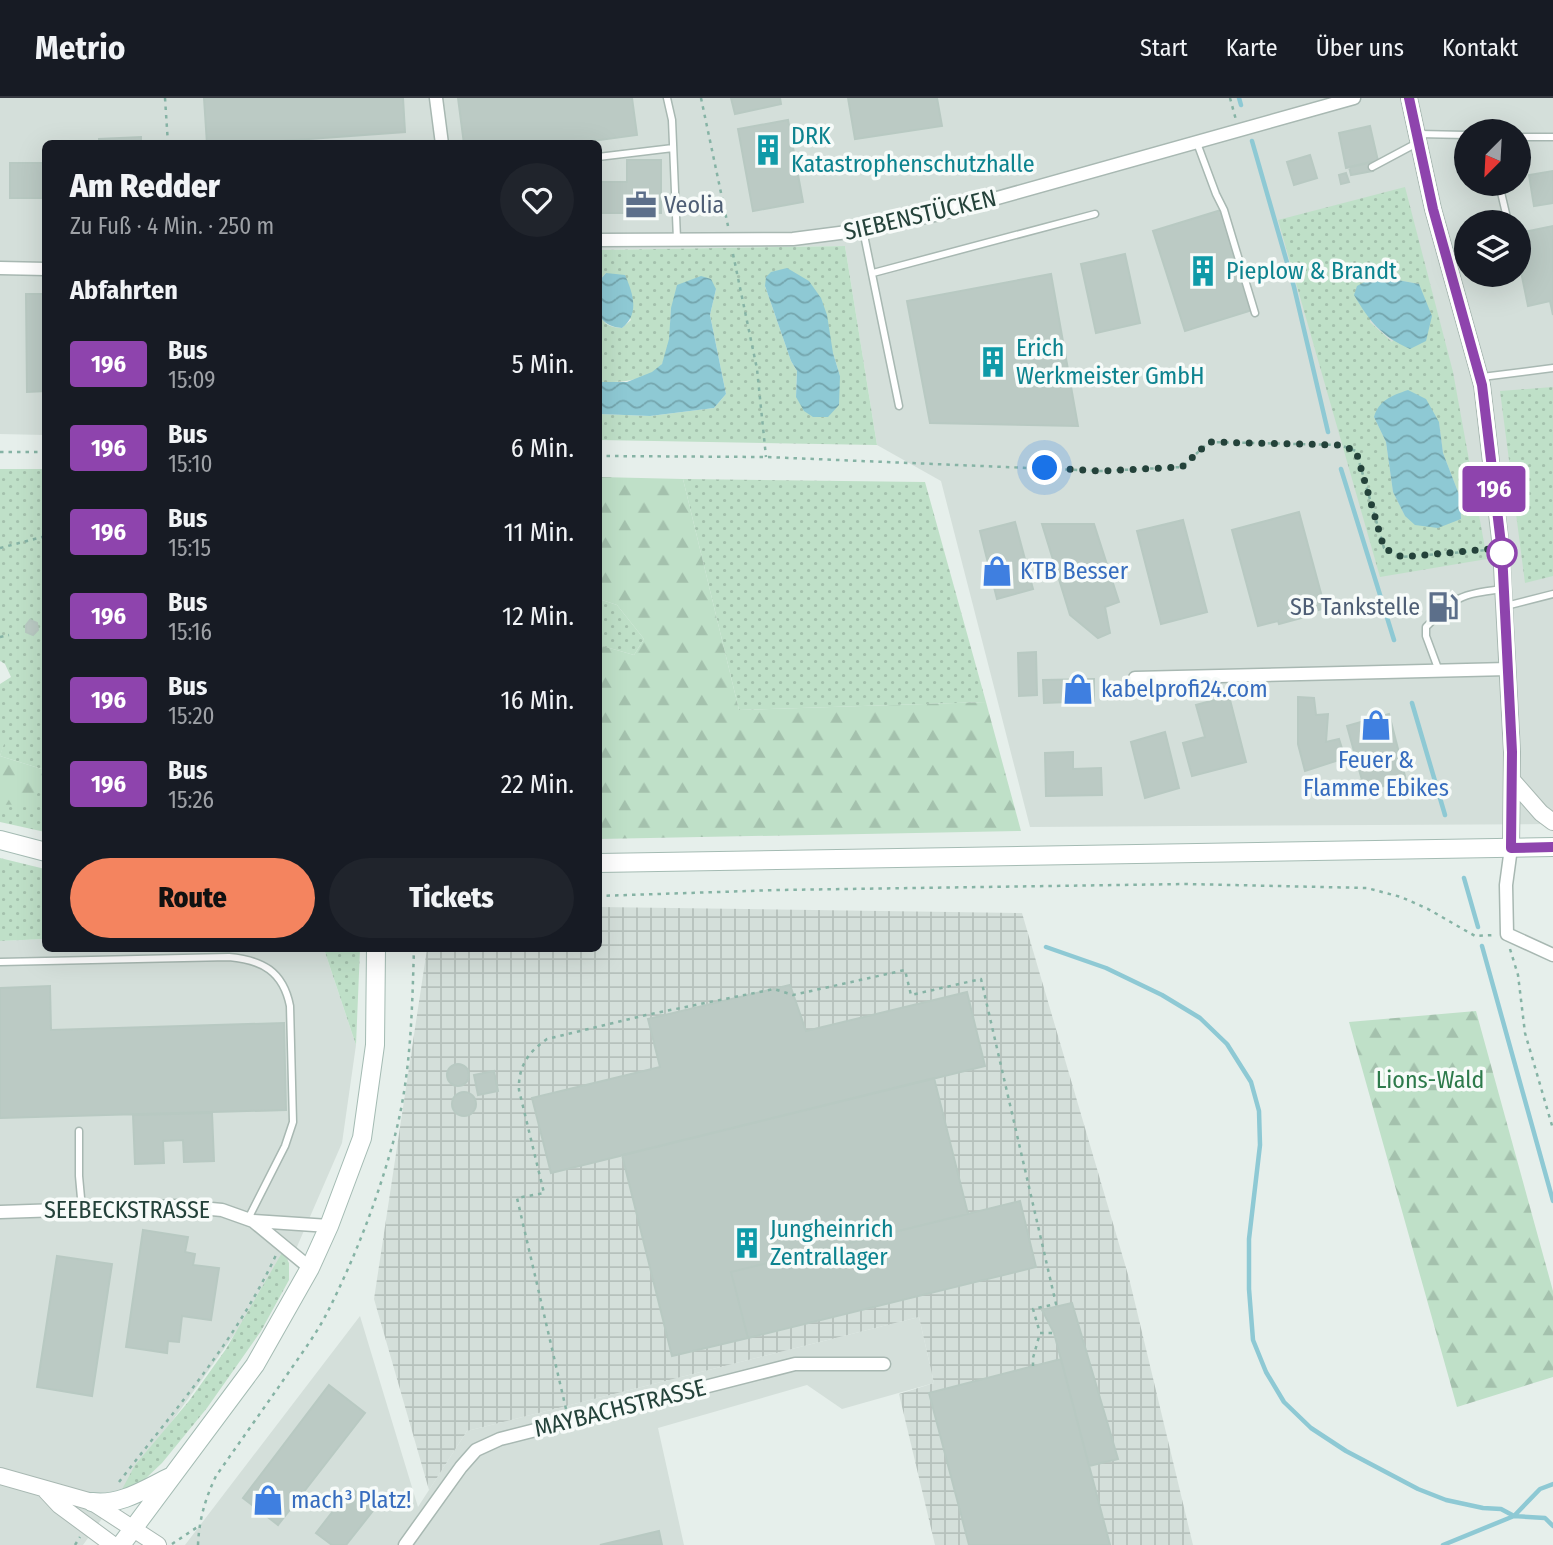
<!DOCTYPE html>
<html lang="de">
<head>
<meta charset="utf-8">
<style>
	:root { --surface:#171b24; --page:#20242c; --text:#f1f3f6; --muted:#9ea1a6; --line:#363941; --accent:#f4845f }
	body { margin:0; font-family:"Fira Sans Condensed",sans-serif; background:var(--page); color:var(--text); height:100vh; display:flex; flex-direction:column; font-size:26px; white-space:nowrap }
	* { box-sizing:border-box; margin:0 }
	p { font-size:23px; color:var(--muted) }
	.icon { flex:none; width:38px; height:38px; fill:none; stroke:currentColor; stroke-width:2; stroke-linecap:round; stroke-linejoin:round }
	.map { position:relative; flex:1; overflow:hidden }
	.side { position:absolute; left:42px; top:42px; width:560px; height:812px; display:flex; flex-direction:column; background:var(--surface); border-radius:10px; box-shadow:0 7px 28px #0002 }
	.side>* { flex:none }
	.badge { padding:0 14px; border-radius:5px; font-size:24px; line-height:46px }
	.needle { width:46px; rotate:204deg }
	.tools { position:absolute; left:1454px; top:21px; display:grid; gap:14px }
	.tools a { display:grid; place-items:center; width:77px; height:77px; border-radius:50%; background:var(--surface); box-shadow:0 7px 28px #0002; font-size:35px }
	.you { position:absolute; width:35px; height:35px; margin:-18px; border:5px solid #fff; border-radius:50%; background:#1a73e8; box-shadow:0 0 0 10px #1a73e833 }
	.map>.badge { position:absolute; translate:-50% -50%; box-shadow:0 0 0 4px #fff }
	h2 { padding:0 28px; font-size:26px; line-height:63px }
	.round { display:grid; place-items:center; flex:none; width:74px; height:74px; border-radius:37px; background:var(--page) }
	.overview { display:flex; align-items:center; justify-content:space-between; height:119px; padding:0 28px }
	h1 { font-size:33px; font-weight:800; line-height:52px }
	.cta { display:flex; gap:14px; margin-top:auto; padding:14px 28px }
	.cta a { flex:1; height:80px; border-radius:42px; background:var(--accent); color:#111; font-size:28px; font-weight:800; line-height:80px; text-align:center }
	.cta a+a { background:var(--page); color:var(--text) }
	ul { padding:0; list-style:none }
	li { display:flex; align-items:center; gap:21px; height:84px; padding:0 28px }
	li div { flex:1 }
	li b { display:block; font-size:26px }
	li em { font-style:normal }
	li .badge { min-width:77px; font-weight:700; text-align:center }
	header { display:flex; align-items:center; gap:42px; box-sizing:border-box; height:98px; padding:0 35px; background:var(--surface); border-bottom:2px solid var(--line) }
	header strong { font-size:33px }
	nav { display:flex; gap:38px; margin-inline-start:auto; font-size:24px }
	.map>svg:first-child { display:block }
</style>
</head>
<body>
<header>
<strong>Metrio</strong>
<nav><a>Start</a><a>Karte</a><a>Über uns</a><a>Kontakt</a></nav>
</header>
<div class="map">
<svg width="1553" height="1447" viewBox="0 0 1553 1447">
	<defs>
		<pattern id="industrial-grid" width="8" height="8" patternUnits="userSpaceOnUse" patternTransform="scale(1.75)"><rect width="8" height="8" fill="#d4dfda"/><path d="M0 4h8M4 0v8" fill="none" stroke="#b6c1bc"/></pattern>
		<pattern id="green-dots" width="8" height="8" patternUnits="userSpaceOnUse" patternTransform="scale(1.75)"><rect width="8" height="8" fill="#bfe0c8"/><path d="M2 2h.1M6 6h.1" fill="none" stroke="#a4c1ad" stroke-width="1.8" stroke-linecap="round"/></pattern>
		<pattern id="forest-firs" width="22" height="20" patternUnits="userSpaceOnUse" patternTransform="scale(1.75)"><rect width="22" height="20" fill="#bfe0c8"/><path d="M5 1l3.5 6h-7zM16 11l3.5 6h-7z" fill="#a4c1ad"/></pattern>
		<pattern id="water-waves" width="16" height="10" patternUnits="userSpaceOnUse" patternTransform="scale(1.75)"><rect width="16" height="10" fill="#8ec9d4"/><path d="M0 5q4-4 8 0t8 0" fill="none" stroke="#74a5ad"/></pattern>
	</defs>
	<rect width="100%" height="100%" fill="#e6efeb"/>
	<path fill="#d4dfda" fill-rule="evenodd" d="M0 0H1553V726L1030 729 941 383 877 347 845 148 599 152 598 46H46L45 337 0 336ZM1466 33H1519V86H1466ZM1466 124H1519V177H1466Z
		M45 841 46 850 324 851 356 947 342 1045 296 1151 83 1447H0V843Z
		M360 1218 418 1409 467 1333 919 1219 934 1285 842 1311 807 1287 658 1330 684 1447H185Z"/>
	<path fill="url(#industrial-grid)" d="M599 809 1022 815 1129 1180 1193 1447H935L899 1296 934 1285 919 1219 467 1333 429 1392 374 1201 427 851 598 850Z"/>
	<path fill="url(#green-dots)" fill-rule="evenodd" d="M1405 89 1453 274 1487 461 1380 479 1278 122ZM1376 178 1419 186 1392 244 1370 224ZM1374 319 1439 324 1443 355 1460 399 1461 421 1405 418 1393 394 1386 344Z
		M845 148 877 347 599 342V316L650 318 714 310 726 296 710 217 716 191 671 210C670 225 671 253 662 266 652 283 616 285 599 284L598 214C604 226 608 229 622 230L631 222 606 175 599 183V152ZM765 188 833 255 840 278 796 299 797 273 791 263Z
		M1553 289V478L1525 485 1500 293Z
		M0 371H45V672L0 658 4 644H0V586L11 579 5 566 0 563Z
		M683 381 925 384 986 604 739 612Z
		M599 501 617 507 644 541 634 557 599 547Z
		M45 673V734L0 724V707Z
		M0 760 45 771V841L0 843Z
		M324 851H360L356 947Z
		M283 1153 289 1165V1182L261 1233 207 1310 162 1365 143 1383 119 1397 135 1367 189 1303 226 1251Z"/>
	<path fill="url(#forest-firs)" d="M599 379 683 381 739 612 986 604 1021 733 599 741V547L634 557 644 541 617 507 599 501Z
		M5 643 0 658 45 672 34 706 0 707V644Z
		M1476 913 1553 1193V1279L1457 1309 1349 924Z"/>
	<path fill="url(#water-waves)" d="M787 170 809 183 821 200 827 217 833 255 840 278 839 307 828 319H813L804 313 796 299 797 273 791 263 765 188 766 179 771 174Z
		M606 175 625 177C633 195 640 216 622 230 592 227 598 206 599 183Z
		M701 178 711 181 716 191 710 217 726 296 714 310 650 318 599 316V284H627L652 274 662 266 669 241 671 210 677 187Z
		M1376 178 1419 186 1432 218 1426 243 1410 251C1381 238 1370 224 1354 197L1357 188Z
		M1408 292 1426 301 1439 324 1443 355 1460 399 1461 421 1438 430 1415 427 1405 418 1393 394 1386 344 1374 319C1379 302 1391 298 1408 292Z"/>
	<g fill="none" stroke-linecap="round" stroke-linejoin="round">
		<path stroke="#8ec9d4" stroke-width="4.5" d="M1239 0 1241 7
			M1252 43 1294 189 1328 334
			M1341 371 1394 542
			M1412 605 1445 717
			M1464 780 1478 829
			M1482 848 1553 1103
			M1046 849 1106 870 1162 897 1200 920 1227 946 1251 984 1259 1013 1260 1047 1249 1141V1191L1253 1242 1266 1274 1284 1304 1311 1330 1346 1353 1418 1391 1446 1402 1483 1410 1501 1411 1514 1418 1545 1420 1553 1428
			M1443 1447 1514 1418 1540 1391 1553 1386"/>
	</g>
	<path fill="#bbcac4" stroke="#b8c9c2" stroke-width="2" d="M204 0H403L405 34 242 46H207Z
		M458 0H632L637 37 570 46H464Z
		M731 0H780L781 6 735 16Z
		M848 0H937L942 28 855 41Z
		M788 22 803 104 753 113 738 31Z
		M1370 28 1378 63 1346 70 1339 35Z
		M141 39V46H99V41Z
		M1310 57 1317 80 1294 87 1287 64Z
		M627 62H661V115H598V84H627Z
		M1371 64 1373 73 1351 77 1349 69Z
		M10 65H46V100H10Z
		M1553 73V105L1534 108 1529 77Z
		M1346 75 1349 84 1341 86 1339 77Z
		M1221 112 1252 212 1185 233 1153 133Z
		M1553 128V217L1550 203 1528 208 1519 164V135Z
		M1125 156 1140 225 1096 235 1081 166Z
		M1051 176 1078 328 930 325 907 203Z
		M26 196H46V293L27 294Z
		M1299 414 1325 510 1305 516V519L1279 526 1278 523 1258 528 1232 432Z
		M1183 422 1207 514 1161 526 1137 433Z
		M1015 424 1033 491 997 501 980 433Z
		M1042 426H1094L1119 504 1105 509 1110 535 1098 540 1070 517Z
		M30 522 37 525 38 532 33 537 26 534V527Z
		M1036 554 1037 597 1019 598 1018 555Z
		M1094 581V603L1044 605 1043 582Z
		M1229 598 1246 664 1192 678 1183 645 1205 639 1196 607Z
		M1298 599 1314 600 1316 617 1328 616 1326 644 1339 641 1345 660 1305 673 1298 646Z
		M1389 616 1406 682 1365 693 1347 628Z
		M1165 634 1179 690 1145 700 1131 644Z
		M1073 654V671L1101 670 1102 697 1046 698 1045 655Z
		M790 887 806 933 967 894 985 968 551 1075 532 1000 660 969 648 921Z
		M50 888 51 932 284 925 286 1012 0 1020V890Z
		M447 977a11 11 0 1 1 22 0a11 11 0 1 1-22 0Z
		M494 973 498 993 478 997 474 977Z
		M934 980 968 1116 731 1174 748 1240 672 1258 622 1057Z
		M452 1006a12 12 0 1 1 24 0a12 12 0 1 1-24 0Z
		M212 1015 214 1063 184 1064 183 1042 163 1043 164 1065 135 1066 133 1017Z
		M1020 1103 1036 1169 748 1240 731 1174Z
		M143 1132 188 1139 185 1154 195 1156 193 1167 219 1170 211 1222 182 1218 179 1244 168 1243 167 1255 126 1249Z
		M57 1158 112 1166 92 1298 37 1289Z
		M1072 1205 1118 1361 1089 1368 1054 1235 1042 1212Z
		M1061 1261 1110 1447H969L929 1295Z
		M329 1287 365 1315 278 1427 243 1400Z
		M351 1390 376 1409 346 1447H332L316 1435Z
		M659 1433 662 1447H600Z"/>
	<g fill="none" stroke-linecap="round" stroke-linejoin="round">
		<defs>
			<path id="service" d="M667 0 672 22 677 141
				M1419 36 1466 37
				M1519 39H1553
				M1197 45 1216 96 1224 112 1255 215
				M598 59 673 50
				M1372 69 1417 45
				M1499 86 1508 124
				M863 132 899 308
				M873 175 1095 116
				M1482 279 1553 270
				M1506 508 1553 496
				M1439 573 1426 538V529C1457 498 1458 497 1502 491
				M0 864 229 859C262 862 283 873 290 908L293 1024 285 1048 248 1121
				M79 1033V1078L82 1111"/>
			<path id="minor" d="M436 0 442 46
				M598 142 793 141 863 132 940 116 1354 0
				M0 170 46 171
				M1135 580 1508 571
				M1511 750 1506 787 1507 836 1553 857
				M0 1114 179 1108 222 1112 253 1123 329 1128
				M253 1123 310 1170
				M405 1447 461 1369 476 1352 500 1341 795 1266H884"/>
			<path id="tertiary" d="M1409 0 1433 111 1482 287 1501 450 1512 654 1511 750
				M1512 682 1541 715 1553 724
				M0 1378 92 1404 158 1447
				M46 1393 59 1407 113 1447"/>
			<path id="secondary" d="M0 742 46 754
				M598 765 1553 749
				M92 1404C120 1408 145 1391 170 1379
				M121 1447 255 1267 310 1170 329 1128 362 1040 375 947 376 850"/>
		</defs>
		<use href="#service" stroke="#a8b8b2" stroke-width="9"/>
		<use href="#minor" stroke="#a8b8b2" stroke-width="15"/>
		<use href="#tertiary" stroke="#a8b8b2" stroke-width="18"/>
		<use href="#secondary" stroke="#a4bbb3" stroke-width="20"/>
		<path stroke="#86b3a5" stroke-width="2.5" stroke-dasharray="3.5 5" stroke-linecap="butt" d="M165 0 168 46
			M701 0 728 128
			M1230 0 1236 22
			M733 156 757 271 766 359
			M0 354H46
			M598 358 766 359 1101 373 1182 369 1209 344 1340 347 1356 353 1384 450 1402 459 1488 452
			M0 450 46 438
			M0 539 9 537
			M598 798 778 792 1187 786 1367 790 1401 799 1428 811 1475 838 1495 837
			M1510 851 1518 877 1525 935 1553 1031
			M1033 1268V1260L1040 1235H1054
			M566 1311 517 1100 544 1095 519 992C518 969 528 954 547 941L646 917 774 891 793 897 905 872 911 897 981 881 1056 1206 1033 1211 1040 1235
			M119 1384C176 1310 236 1243 276 1157
			M172 1446 199 1428
			M75 1447 80 1439
			M198 1447C199 1422 205 1401 216 1378 237 1348 259 1317 280 1287 296 1263 314 1240 327 1215 355 1160 378 1100 394 1041 411 979 412 914 414 850"/>
		<use href="#service" stroke="#fff" stroke-width="6"/>
		<use href="#minor" stroke="#fff" stroke-width="12"/>
		<use href="#tertiary" stroke="#fff" stroke-width="16"/>
		<use href="#secondary" stroke="#fff" stroke-width="18"/>
	</g>
	<g fill="none" stroke-linecap="round" stroke-linejoin="round">
		<defs>
			<path id="line" d="M1409 0 1433 111 1482 287 1502 454 1512 654 1511 750 1553 749"/>
		</defs>
		<use href="#line" stroke="#fff" stroke-width="16"/>
		<use href="#line" stroke="#8e44ad" stroke-width="10"/>
		<path stroke="#24423a" stroke-width="7" stroke-dasharray="0 12.6" d="M1045 370 1101 373 1182 369 1209 344 1340 347 1356 353 1384 450 1402 459 1501 450 1502 455"/>
	</g>
	<defs>
		<symbol id="building-bare" viewBox="-9 -9 18 18"><path d="M-4-6H4V6H1V3H-1V6H-4ZM-2.5-4.3h1.7v1.8h-1.7ZM.8-4.3h1.7v1.8H.8ZM-2.5-1h1.7V.8h-1.7ZM.8-1h1.7V.8H.8Z" fill="#0f9aa8" stroke="#f7fbf9" stroke-width="2.5" paint-order="stroke"/></symbol>
		<symbol id="office-bare" viewBox="-9 -9 18 18"><path d="M-6-3h4V-5.5h4V-3h4V5H-6ZM-1-4.5V-3h2v-1.5ZM-6 0V1H6V0Z" fill="#5c6f8a" stroke="#f7fbf9" stroke-width="2.5" paint-order="stroke"/></symbol>
		<symbol id="shop-bare" viewBox="-9 -9 18 18"><path d="M-5-2.5h2.3a2.7 3.5 0 0 1 5.4 0H5L5.5 6h-11ZM-1.5-2.5h3a1.5 2.3 0 0 0-3 0Z" fill="#3f7fe0" stroke="#f7fbf9" stroke-width="2.5" paint-order="stroke"/></symbol>
		<symbol id="fuel-bare" viewBox="-9 -9 18 18"><path d="M-5.5-6h7V0h2V4h1.3V-2.5L3-4.5l.8-.8L6-3V5H2.5V1h-1V6h-7ZM-4.2-4.7v3.2H.2V-4.7Z" fill="#5c6f8a" stroke="#f7fbf9" stroke-width="2.5" paint-order="stroke"/></symbol>
	</defs>
	<g fill-rule="evenodd">
		<use href="#building-bare" x="746" y="30" width="44" height="44"/>
		<use href="#office-bare" x="619" y="85" width="44" height="44"/>
		<use href="#building-bare" x="1181" y="151" width="44" height="44"/>
		<use href="#building-bare" x="971" y="242" width="44" height="44"/>
		<use href="#shop-bare" x="975" y="451" width="44" height="44"/>
		<use href="#fuel-bare" x="1421" y="487" width="44" height="44"/>
		<use href="#shop-bare" x="1056" y="569" width="44" height="44"/>
		<use href="#shop-bare" x="1354" y="605" width="44" height="44"/>
		<use href="#building-bare" x="725" y="1123" width="44" height="44"/>
		<use href="#shop-bare" x="246" y="1380" width="44" height="44"/>
	</g>
	<circle fill="#fff" stroke="#8e44ad" stroke-width="3.5" cx="1502" cy="455" r="14"/>
	<g text-anchor="middle" dominant-baseline="central" stroke-width="7" stroke-linejoin="round" paint-order="stroke">
		<g font-size="24" fill="#0d838f" stroke="#f7fbf9" text-anchor="start">
			<text x="791" y="38">DRK<tspan x="791" dy="28">Katastrophenschutzhalle</tspan></text>
			<text x="1226" y="173">Pieplow &amp; Brandt</text>
			<text x="1016" y="250">Erich<tspan x="1016" dy="28">Werkmeister GmbH</tspan></text>
			<text x="770" y="1131">Jungheinrich<tspan x="770" dy="28">Zentrallager</tspan></text>
		</g>
		<g font-size="24" fill="#4e5e75" stroke="#f7fbf9" text-anchor="start">
			<text x="664" y="107">Veolia</text>
			<text x="1420" y="509" text-anchor="end">SB Tankstelle</text>
		</g>
		<g font-size="24" fill="#24423a" stroke="#f7fbf9">
			<text transform="translate(920 117) rotate(-13)">SIEBENSTÜCKEN</text>
			<text x="127" y="1112">SEEBECKSTRASSE</text>
			<text transform="translate(620 1310) rotate(-14)">MAYBACHSTRASSE</text>
		</g>
		<g font-size="24" fill="#366cbe" stroke="#f7fbf9" text-anchor="start">
			<text x="1020" y="473">KTB Besser</text>
			<text x="1101" y="591">kabelprofi24.com</text>
			<text x="1376" y="662" text-anchor="middle">Feuer &amp;<tspan x="1376" dy="28">Flamme Ebikes</tspan></text>
			<text x="291" y="1402">mach³ Platz!</text>
		</g>
		<g font-size="24" fill="#2d7a4b" stroke="#f7fbf9">
			<text x="1430" y="982">Lions-Wald</text>
		</g>
	</g>
</svg>
<div class="tools">
<a><svg class="needle" viewBox="-14 -14 28 28"><path d="M0-13l5 13h-10z" fill="#e53935"/><path d="M0 13l5-13h-10z" fill="#9ea1a6"/></svg></a>
<a><svg class="icon" aria-label="layers" viewBox="0 0 24 24"><path d="M12 4l9 5-9 5-9-5zM3 14l9 5 9-5"/></svg></a>
</div>
<div class="you" style="left:1045px;top:370px"></div>
<b class="badge" style="left:1494px;top:391px;background:#8e44ad;color:#fff">196</b>
<section class="side">
<div class="overview"><div><h1>Am Redder</h1><p>Zu Fuß · 4 Min. · 250 m</p></div><a class="round"><svg class="icon" aria-label="heart" viewBox="0 0 24 24"><path d="M12 20l-8-8c-3-5 5-10 8-4 3-6 11-1 8 4z"/></svg></a></div>
<h2>Abfahrten</h2>
<ul>
<li><span class="badge" style="background:#8e44ad;color:#fff">196</span><div><b>Bus</b><p>15:09</p></div><em>5 Min.</em></li>
<li><span class="badge" style="background:#8e44ad;color:#fff">196</span><div><b>Bus</b><p>15:10</p></div><em>6 Min.</em></li>
<li><span class="badge" style="background:#8e44ad;color:#fff">196</span><div><b>Bus</b><p>15:15</p></div><em>11 Min.</em></li>
<li><span class="badge" style="background:#8e44ad;color:#fff">196</span><div><b>Bus</b><p>15:16</p></div><em>12 Min.</em></li>
<li><span class="badge" style="background:#8e44ad;color:#fff">196</span><div><b>Bus</b><p>15:20</p></div><em>16 Min.</em></li>
<li><span class="badge" style="background:#8e44ad;color:#fff">196</span><div><b>Bus</b><p>15:26</p></div><em>22 Min.</em></li>
</ul>
<div class="cta"><a>Route</a><a>Tickets</a></div>
</section>
</div>
</body>
</html>
